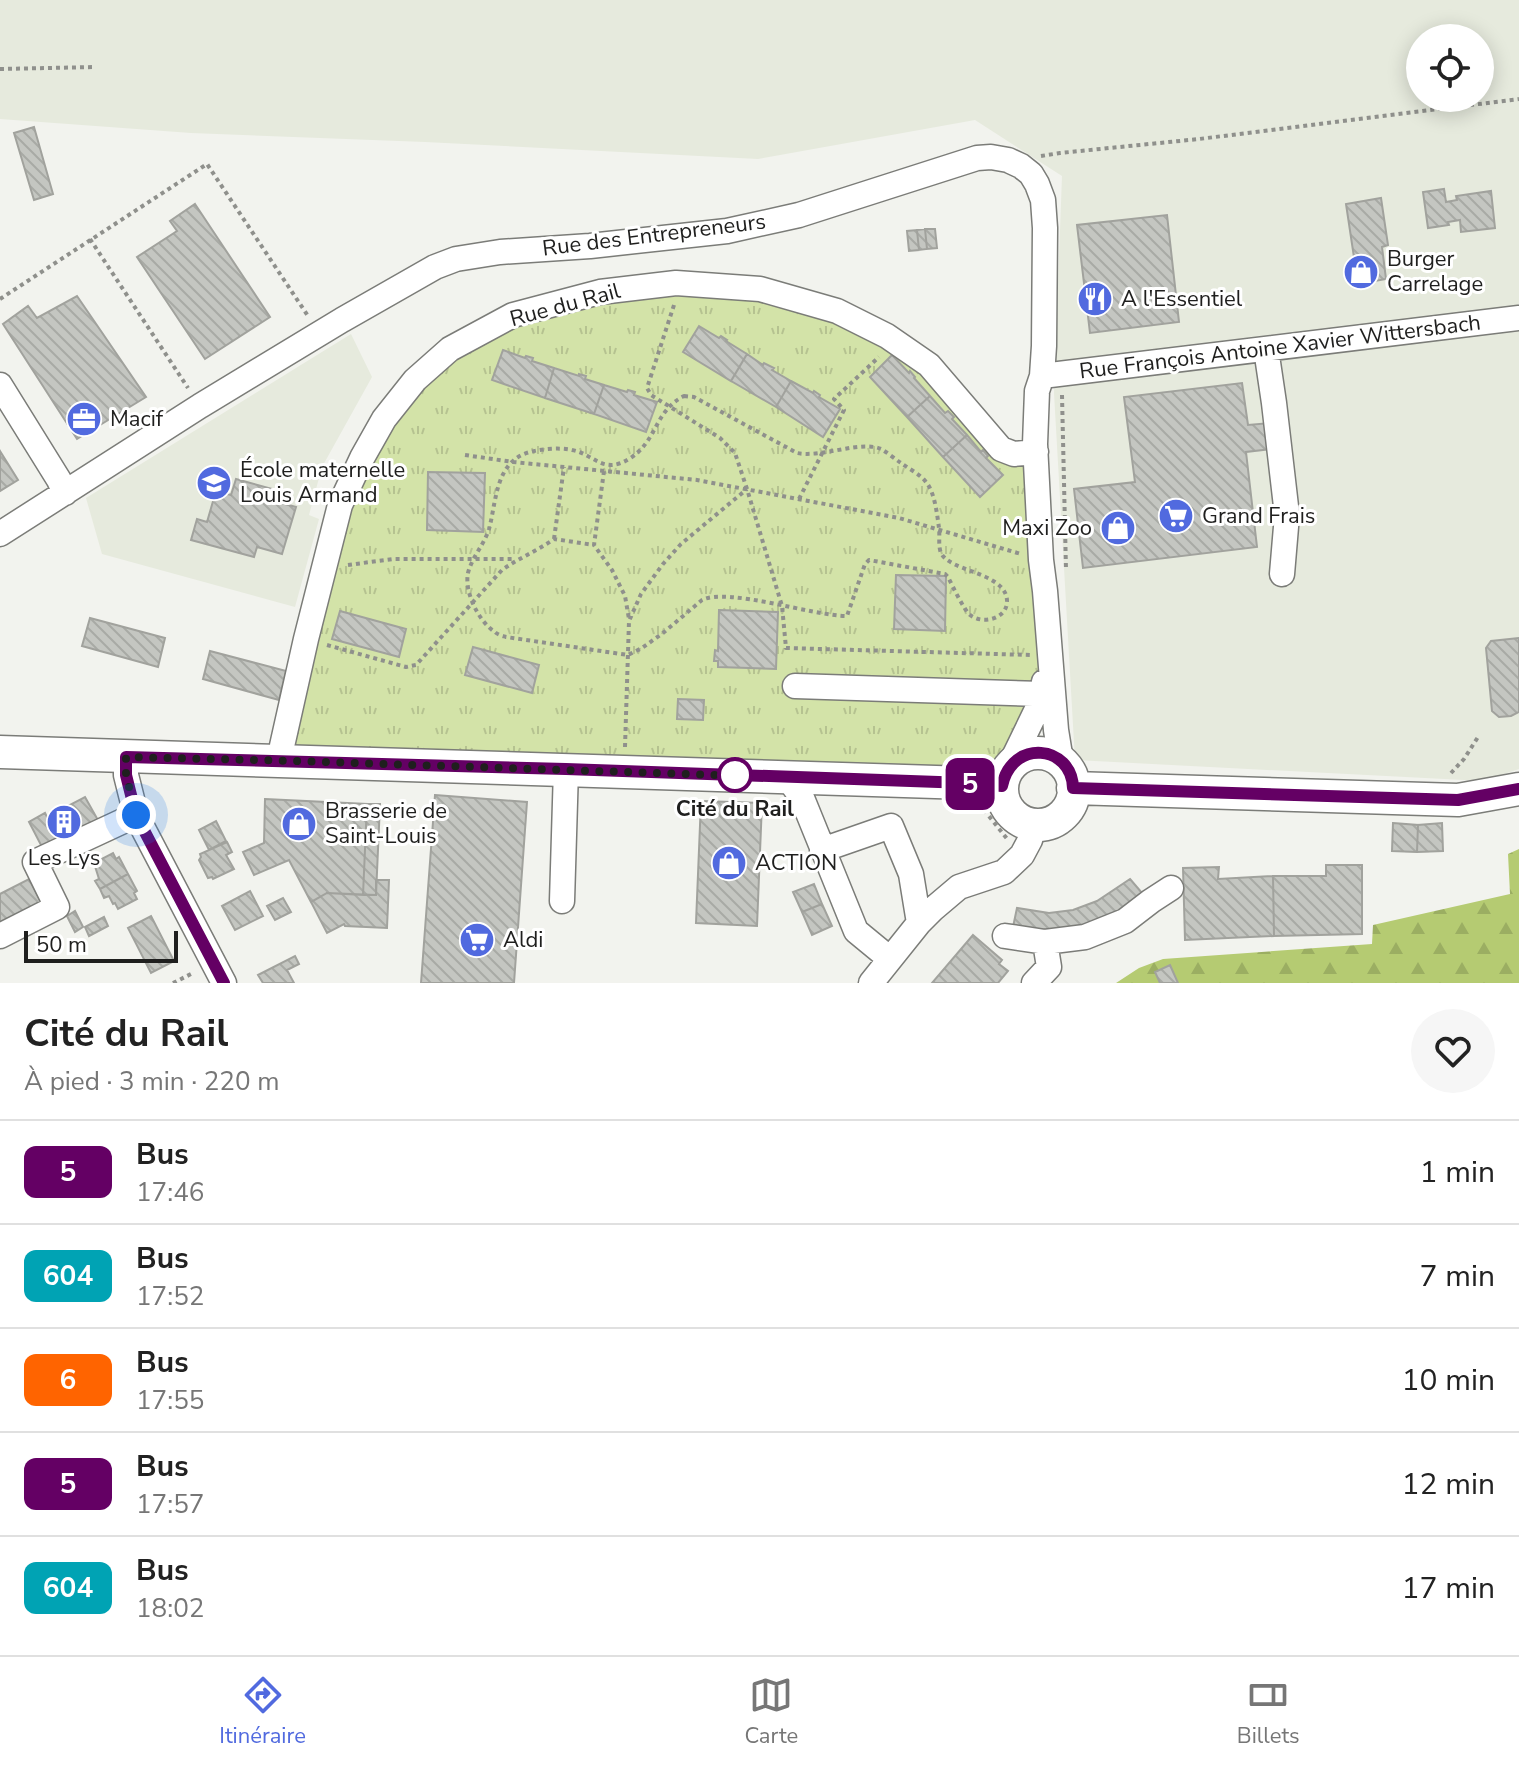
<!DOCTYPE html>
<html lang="fr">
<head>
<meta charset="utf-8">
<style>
	:root { --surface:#fff; --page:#f6f6f6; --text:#222; --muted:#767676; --line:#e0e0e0; --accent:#516adf }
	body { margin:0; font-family:"Nunito Sans",sans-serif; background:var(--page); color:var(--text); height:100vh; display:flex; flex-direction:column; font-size:30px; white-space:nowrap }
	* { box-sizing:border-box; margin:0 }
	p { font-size:26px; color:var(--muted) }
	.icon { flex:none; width:44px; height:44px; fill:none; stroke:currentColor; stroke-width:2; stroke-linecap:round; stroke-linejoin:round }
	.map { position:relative; height:983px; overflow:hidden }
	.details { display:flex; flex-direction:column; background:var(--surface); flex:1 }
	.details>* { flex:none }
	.badge { padding:0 16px; border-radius:12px; font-size:28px; line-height:52px }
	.buttons { position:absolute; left:1406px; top:24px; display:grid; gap:16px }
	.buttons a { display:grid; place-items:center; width:88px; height:88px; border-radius:50%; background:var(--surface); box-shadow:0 4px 20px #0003; font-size:40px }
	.scale { position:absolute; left:24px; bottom:20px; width:154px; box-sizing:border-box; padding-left:8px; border:4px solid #1f1f1e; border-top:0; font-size:22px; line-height:28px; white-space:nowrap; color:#1f1f1e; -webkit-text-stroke:6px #fff; paint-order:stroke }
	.you { position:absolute; width:40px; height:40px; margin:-20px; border:6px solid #fff; border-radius:50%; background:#1a73e8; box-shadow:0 0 0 12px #1a73e833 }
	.map>.badge { position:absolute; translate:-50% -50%; box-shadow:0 0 0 4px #fff }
	.round { display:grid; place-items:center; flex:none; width:84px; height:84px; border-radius:42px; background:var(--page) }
	.summary { display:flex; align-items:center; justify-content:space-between; height:136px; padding:0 24px }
	h1 { font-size:38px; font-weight:700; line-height:60px }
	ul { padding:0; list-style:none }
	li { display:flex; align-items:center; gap:24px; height:104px; padding:0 24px; border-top:2px solid var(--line) }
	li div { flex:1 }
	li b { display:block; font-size:30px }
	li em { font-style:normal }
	li .badge { min-width:88px; font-weight:700; text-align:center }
	.dock { display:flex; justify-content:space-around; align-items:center; height:112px; border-top:2px solid var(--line); background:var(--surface); font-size:22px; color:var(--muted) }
	.dock a { display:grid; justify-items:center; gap:4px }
	.dock .active { color:var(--accent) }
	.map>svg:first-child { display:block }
</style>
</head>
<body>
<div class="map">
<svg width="1519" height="983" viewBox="0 0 1519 983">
	<defs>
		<pattern id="grass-tufts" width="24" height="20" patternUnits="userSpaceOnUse" patternTransform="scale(2)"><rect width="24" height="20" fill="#d3e3a8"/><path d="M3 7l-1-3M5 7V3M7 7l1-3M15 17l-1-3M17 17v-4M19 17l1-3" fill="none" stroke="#b5c290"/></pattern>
		<pattern id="forest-firs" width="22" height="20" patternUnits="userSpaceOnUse" patternTransform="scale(2)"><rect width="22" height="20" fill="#b5cb72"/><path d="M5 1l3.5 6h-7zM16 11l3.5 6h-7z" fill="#9bae62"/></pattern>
		<pattern id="building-back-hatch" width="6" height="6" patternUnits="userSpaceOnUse" patternTransform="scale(2)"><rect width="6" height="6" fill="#c4c6c1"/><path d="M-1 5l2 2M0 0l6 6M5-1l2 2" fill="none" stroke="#a8aaa5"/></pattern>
	</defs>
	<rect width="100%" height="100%" fill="#f2f3ee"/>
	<path fill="#e6eadd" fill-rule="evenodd" d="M0 0H1519V769L1483 781 1075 760 1054 393 1062 176 975 120 758 159 425 142 191 133 0 119ZM1420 38H1480V98H1420Z
		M351 334 372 377 322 467 309 515 319 519 295 607 102 554 86 498Z"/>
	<path fill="url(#grass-tufts)" d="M760 289 887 336 1001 449 1036 452 1049 656 1015 744 995 769 282 746 362 458 450 349 600 292Z"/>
	<path fill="url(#forest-firs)" d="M1519 849V983H1116L1139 968 1163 959 1372 944 1373 925 1510 894 1508 854Z"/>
	<path fill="url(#building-back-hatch)" stroke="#a1a29d" stroke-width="2" d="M34 127 53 194 34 200 14 133Z
		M1444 189 1446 202 1457 200 1456 196 1491 191 1495 228 1461 232 1460 220 1448 222 1449 225 1428 228 1423 192Z
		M1381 198 1388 245 1382 247 1386 279 1358 284 1346 204Z
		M195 204 270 317 205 359 137 257 177 231 170 221Z
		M1167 215 1179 322 1090 333 1077 225Z
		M925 229H935L937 248 927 249Z
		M925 229 927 249 919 250 917 230Z
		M917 230 919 250 909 251 907 231Z
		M77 296 146 397 77 439 3 324 28 306 37 318Z
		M699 326 719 338 721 336 727 340 726 341 747 354 731 381 683 352Z
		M503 350 525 358 526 356 533 358 532 361 554 368 545 398 492 380Z
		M747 354 763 365 764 363 774 368 772 370 791 381 776 407 731 381Z
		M892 355 909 373 910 371 915 377 914 378 930 396 907 417 870 377Z
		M554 368 579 376V374L586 376 585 379 604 385 594 414 545 398Z
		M791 381 813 393 814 391 820 395 819 397 840 409 823 437 776 407Z
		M1242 383 1248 425 1270 423 1273 449 1246 452 1257 547 1083 568 1074 489 1135 482 1124 397Z
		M604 385 627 392 628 390 635 392 634 395 657 402 646 432 594 414Z
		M930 396 945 413 948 411 954 417 952 419 967 435 943 457 907 417Z
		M967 435 981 452 983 450 988 456 986 458 1003 475 980 497 943 457Z
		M0 451 18 480 0 491Z
		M428 472 485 473 483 532 427 530Z
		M236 479 272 489 270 500 296 507 282 554 257 547 254 557 191 540 197 519 207 522 216 491 231 495Z
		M896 575 946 576 945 631 894 629Z
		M719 610 778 612 776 669 718 667V661H714L715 650 718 651Z
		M340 611 406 629 399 657 332 639Z
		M90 618 165 638 158 667 82 646Z
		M1519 638V712L1511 716 1499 717 1492 711 1486 648 1491 641Z
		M473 647 539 665 532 693 465 675Z
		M210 651 286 671 279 700 203 679Z
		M678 699 704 700 703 720 677 719Z
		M435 795 527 802 514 983H421Z
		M85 797 99 822 42 847 29 822 45 813 47 817Z
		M265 799 367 804 363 895 327 893 311 902 289 860 254 875 243 852 264 843Z
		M701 801 762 803 757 926 696 923Z
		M367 804H380L376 895H363Z
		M216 821 226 841 209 850 199 830Z
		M1393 823 1418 825 1417 852 1392 851Z
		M1442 823 1443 851 1417 852 1418 825Z
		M227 842 232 852 226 855 234 869 213 879 212 877 208 878 199 860 201 857 200 854Z
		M113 853 116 859 119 857 128 874 100 889 95 881 99 879 94 863Z
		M1326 865H1362V934L1274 936 1273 876H1326Z
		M1219 867 1218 879 1273 876 1274 936 1185 940 1183 868Z
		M128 874 137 891 134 893 137 899 118 909 115 903 113 904 109 896 104 898 100 889Z
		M29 879 42 904 0 922V894Z
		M1130 879 1142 893 1121 911 1070 931 1040 933 1013 927 1017 908 1049 913 1073 910 1097 901Z
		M376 880H389L387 928 345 926 344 924 327 933 311 902 327 893 376 895Z
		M814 884 822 904 802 912 793 892Z
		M250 891 263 916 235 930 222 906Z
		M283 898 291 912 275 920 267 906Z
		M822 904 832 926 812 935 802 912Z
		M75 911 83 927 75 932 67 916Z
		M151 916 174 961 151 973 128 928Z
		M104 917 108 926 89 936 85 927Z
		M973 935 1002 960 999 964 1008 971 998 983H932Z
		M295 956 299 964 287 970 294 983H263L258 975Z
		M1170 965 1178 983H1160L1155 972Z"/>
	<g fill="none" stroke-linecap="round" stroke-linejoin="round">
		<defs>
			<path id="minor" d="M1266 349 1274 403 1287 515 1282 574
				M1042 376 1519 318
				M0 385 59 480 65 493
				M0 534 200 406 342 320 435 267 456 259 500 252 590 246 727 231 799 215 977 158 991 157 1008 160 1021 166 1031 174 1037 184 1043 200 1045 228 1044 346 1042 376 1037 391 1035 444 1041 560 1045 591 1056 730 1061 761
				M795 686 1042 694
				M126 757V775L136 815 224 983
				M281 760 282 746 306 639 340 505 362 458 384 419 415 380 450 349 513 315 600 292 676 283 760 289 837 311 887 336 929 365 1001 449 1014 454 1036 452
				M1010 765 1040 703 1044 682
				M787 777 802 798 856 931 890 959
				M822 850 891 826 911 874 919 923
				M562 901 566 769
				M0 936 57 907 35 862 136 815
				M1005 936 1045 942
				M871 983 919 923 933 909 959 887 1004 872 1022 855 1030 840 1035 824
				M1034 983 1049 967 1045 942 1085 937 1125 921 1151 901 1171 888"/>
			<path id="major" d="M0 752 967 783 1002 786
				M1002 789a36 36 0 1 1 72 0a36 36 0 1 1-72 0Z
				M1073 788 1458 800 1519 789"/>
		</defs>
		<use href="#minor" stroke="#7b7c78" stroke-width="27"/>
		<use href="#major" stroke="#7b7c78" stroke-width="35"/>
		<path stroke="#8f908c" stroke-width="4" stroke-dasharray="4 4" stroke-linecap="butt" d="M0 69 95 67
			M1041 156 1060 153 1199 139 1519 99
			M90 239 188 388
			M0 299 207 164 308 316
			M674 305 647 388 651 395 720 438 735 453 747 489 782 606 786 648 1031 655
			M1062 395 1066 570
			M684 396 694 397 797 453C822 458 861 440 881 449 888 453 895 459 901 463 909 469 920 474 926 482 935 493 937 514 939 528 940 536 938 546 941 553 950 571 998 572 1006 595 1013 617 983 627 969 614 962 606 953 587 948 577L945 574 869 560 865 564 847 616C813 616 728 587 702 600L663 633 642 648 628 655 506 637C503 636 498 635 495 632 479 622 464 592 468 573 472 557 484 545 489 529 496 504 495 466 524 454 536 449 559 447 572 450 594 454 603 475 629 459 658 441 654 411 684 396Z
			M465 455 513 462 697 480 899 518 1021 554
			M604 471 594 545 612 570 625 596 629 619
			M799 499 844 410 834 399 879 357
			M554 539 564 467
			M348 565 393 559H515
			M327 645 406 667 416 665 502 570C519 558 537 551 554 539L594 545
			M625 747 629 621 641 594 663 564 681 544 747 489
			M1451 773 1464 759 1478 737
			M984 810 1008 840
			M173 983 193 973"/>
		<use href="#minor" stroke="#fff" stroke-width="24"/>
		<use href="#major" stroke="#fff" stroke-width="32"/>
	</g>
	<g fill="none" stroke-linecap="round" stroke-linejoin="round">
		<defs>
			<path id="line" d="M224 983 136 815 126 775V757L566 769 967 783 1002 786C1012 738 1072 745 1073 788L1458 800 1519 789"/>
		</defs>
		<use href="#line" stroke="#fff" stroke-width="18"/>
		<use href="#line" stroke="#640064" stroke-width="12"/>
		<path stroke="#1f1f1e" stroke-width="8" stroke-dasharray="0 14.4" d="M136 815 126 775V757L295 761 745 776 735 775"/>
	</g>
	<defs>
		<symbol id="shop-disc" viewBox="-11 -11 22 22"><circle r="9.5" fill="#516adf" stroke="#fff"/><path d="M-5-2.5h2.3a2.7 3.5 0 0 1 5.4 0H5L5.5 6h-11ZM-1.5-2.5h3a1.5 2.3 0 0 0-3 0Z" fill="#fff"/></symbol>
		<symbol id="restaurant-disc" viewBox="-11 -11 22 22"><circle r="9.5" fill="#516adf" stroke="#fff"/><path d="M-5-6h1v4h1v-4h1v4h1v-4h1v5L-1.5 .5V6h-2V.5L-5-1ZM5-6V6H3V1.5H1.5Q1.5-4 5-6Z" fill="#fff"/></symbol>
		<symbol id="office-disc" viewBox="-11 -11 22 22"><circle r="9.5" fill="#516adf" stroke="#fff"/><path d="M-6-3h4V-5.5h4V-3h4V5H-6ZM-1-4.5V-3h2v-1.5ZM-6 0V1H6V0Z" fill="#fff"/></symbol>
		<symbol id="school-disc" viewBox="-11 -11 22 22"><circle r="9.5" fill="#516adf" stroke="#fff"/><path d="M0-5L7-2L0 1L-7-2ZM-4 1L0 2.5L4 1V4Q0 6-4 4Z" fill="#fff"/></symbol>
		<symbol id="supermarket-disc" viewBox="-11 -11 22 22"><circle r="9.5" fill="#516adf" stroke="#fff"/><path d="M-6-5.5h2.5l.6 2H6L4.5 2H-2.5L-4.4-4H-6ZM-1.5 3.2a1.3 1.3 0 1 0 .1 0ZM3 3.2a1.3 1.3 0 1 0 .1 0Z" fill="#fff"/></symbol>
		<symbol id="building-disc" viewBox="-11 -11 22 22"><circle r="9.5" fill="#516adf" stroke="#fff"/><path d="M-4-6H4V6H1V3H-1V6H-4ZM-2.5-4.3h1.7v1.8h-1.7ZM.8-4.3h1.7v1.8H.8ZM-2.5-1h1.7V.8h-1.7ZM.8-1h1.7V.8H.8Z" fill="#fff"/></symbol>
	</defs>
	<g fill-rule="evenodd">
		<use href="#shop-disc" x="1341" y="252" width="40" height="40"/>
		<use href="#restaurant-disc" x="1075" y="279" width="40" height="40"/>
		<use href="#office-disc" x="64" y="399" width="40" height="40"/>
		<use href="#school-disc" x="194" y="463" width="40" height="40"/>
		<use href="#supermarket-disc" x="1156" y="496" width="40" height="40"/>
		<use href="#shop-disc" x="1098" y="508" width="40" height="40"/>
		<use href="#building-disc" x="44" y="802" width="40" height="40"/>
		<use href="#shop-disc" x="279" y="804" width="40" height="40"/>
		<use href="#shop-disc" x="709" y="843" width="40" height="40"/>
		<use href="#supermarket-disc" x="457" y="920" width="40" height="40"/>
	</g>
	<circle fill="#fff" stroke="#640064" stroke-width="4" cx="735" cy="775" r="16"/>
	<g text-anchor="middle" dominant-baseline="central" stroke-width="6" stroke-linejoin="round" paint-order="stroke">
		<g font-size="22" fill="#1f1f1e" stroke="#fff">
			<text transform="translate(654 235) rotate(-7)">Rue des Entrepreneurs</text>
			<text transform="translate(565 305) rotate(-15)">Rue du Rail</text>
			<text transform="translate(1280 347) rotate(-7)">Rue François Antoine Xavier Wittersbach</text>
		</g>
		<g font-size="22" fill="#1f1f1e" stroke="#fff" text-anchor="start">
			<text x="1387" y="259">Burger<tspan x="1387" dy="25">Carrelage</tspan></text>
			<text x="1121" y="299">A l'Essentiel</text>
			<text x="110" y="419">Macif</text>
			<text x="240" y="470">École maternelle<tspan x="240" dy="25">Louis Armand</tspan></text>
			<text x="1202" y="516">Grand Frais</text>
			<text x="1092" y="528" text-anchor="end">Maxi Zoo</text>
			<text x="325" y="811">Brasserie de<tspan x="325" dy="25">Saint-Louis</tspan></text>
			<text x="64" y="858" text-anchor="middle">Les Lys</text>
			<text x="755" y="863">ACTION</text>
			<text x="503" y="940">Aldi</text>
		</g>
		<g font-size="22" font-weight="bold" fill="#1f1f1e" stroke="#fff">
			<text x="735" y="809">Cité du Rail</text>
		</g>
	</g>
</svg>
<div class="buttons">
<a><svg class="icon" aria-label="locate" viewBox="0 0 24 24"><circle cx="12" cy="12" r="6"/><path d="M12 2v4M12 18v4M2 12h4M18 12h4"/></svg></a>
</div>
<div class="scale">50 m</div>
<div class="you" style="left:136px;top:815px"></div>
<b class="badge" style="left:970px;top:784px;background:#640064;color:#fff">5</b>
</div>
<section class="details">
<div class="summary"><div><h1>Cité du Rail</h1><p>À pied · 3 min · 220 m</p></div><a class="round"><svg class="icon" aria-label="heart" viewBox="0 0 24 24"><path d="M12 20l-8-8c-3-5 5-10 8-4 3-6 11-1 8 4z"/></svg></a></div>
<ul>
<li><span class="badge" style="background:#640064;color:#fff">5</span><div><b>Bus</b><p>17:46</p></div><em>1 min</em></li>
<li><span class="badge" style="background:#00a3b4;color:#fff">604</span><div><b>Bus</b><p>17:52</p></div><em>7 min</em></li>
<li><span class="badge" style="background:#ff6400;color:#fff">6</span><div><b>Bus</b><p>17:55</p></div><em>10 min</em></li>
<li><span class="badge" style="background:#640064;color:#fff">5</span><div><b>Bus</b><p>17:57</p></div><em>12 min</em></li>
<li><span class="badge" style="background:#00a3b4;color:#fff">604</span><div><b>Bus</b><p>18:02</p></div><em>17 min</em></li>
</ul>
</section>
<nav class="dock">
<a class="active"><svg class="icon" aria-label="directions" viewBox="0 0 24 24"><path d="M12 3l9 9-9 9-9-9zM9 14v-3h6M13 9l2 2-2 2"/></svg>Itinéraire</a>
<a><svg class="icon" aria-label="map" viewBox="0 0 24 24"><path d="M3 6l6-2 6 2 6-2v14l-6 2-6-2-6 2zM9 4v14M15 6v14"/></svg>Carte</a>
<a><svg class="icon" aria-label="tickets" viewBox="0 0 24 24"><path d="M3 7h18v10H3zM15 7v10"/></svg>Billets</a>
</nav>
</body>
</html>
